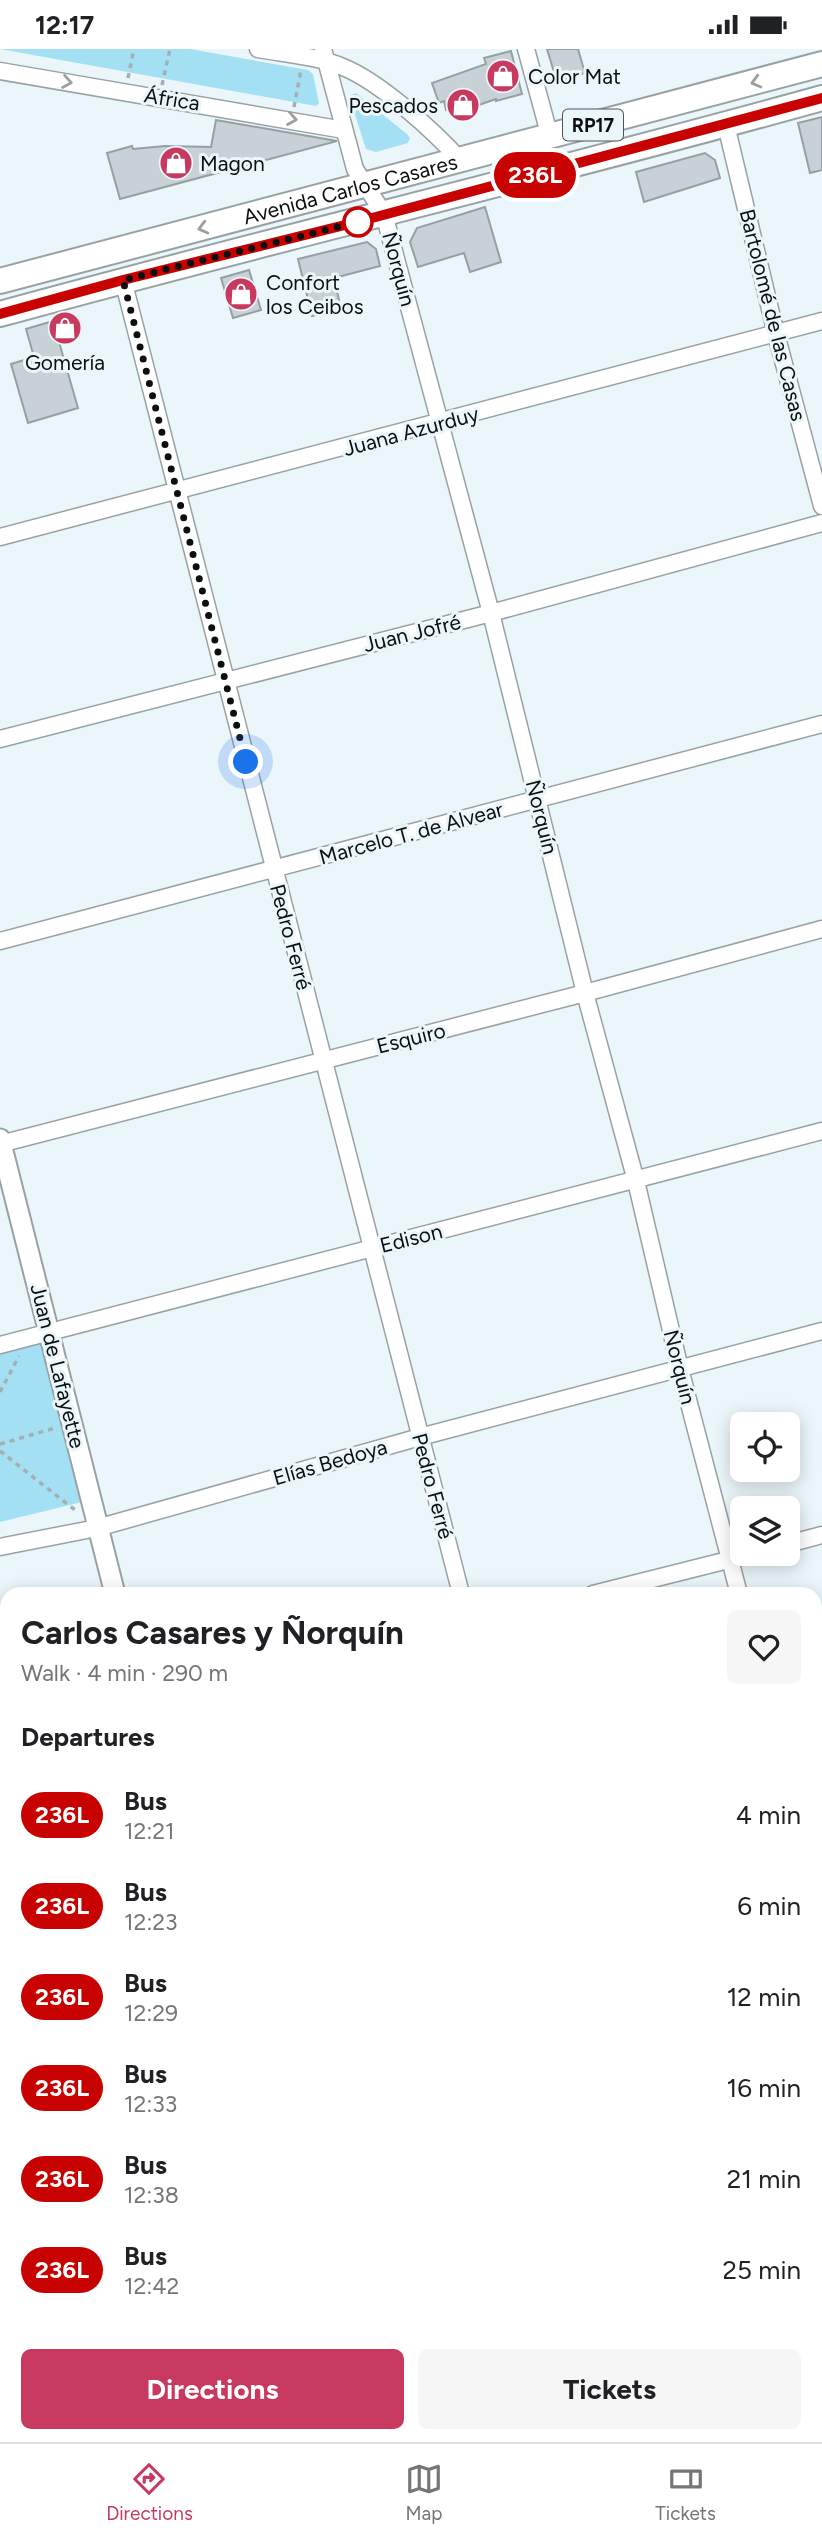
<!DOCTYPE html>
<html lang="en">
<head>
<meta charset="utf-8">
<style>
	:root { --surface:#fff; --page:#f6f6f6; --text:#202124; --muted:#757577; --line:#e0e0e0; --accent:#c8395f }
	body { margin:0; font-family:Figtree,sans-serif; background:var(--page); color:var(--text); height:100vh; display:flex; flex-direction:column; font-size:26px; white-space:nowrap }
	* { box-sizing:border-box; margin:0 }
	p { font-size:23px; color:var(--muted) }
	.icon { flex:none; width:38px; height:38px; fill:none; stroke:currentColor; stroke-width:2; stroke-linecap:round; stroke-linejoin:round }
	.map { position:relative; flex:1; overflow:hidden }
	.details { position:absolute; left:0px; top:1538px; width:822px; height:856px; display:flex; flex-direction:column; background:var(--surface); border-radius:21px 21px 0 0; box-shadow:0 4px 18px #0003 }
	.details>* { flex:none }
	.badge { padding:0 14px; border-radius:23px; font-size:24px; line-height:46px }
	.tools { position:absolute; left:730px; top:1363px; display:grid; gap:14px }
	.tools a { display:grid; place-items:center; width:70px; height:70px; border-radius:10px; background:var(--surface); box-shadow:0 4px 18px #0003; font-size:35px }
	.you { position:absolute; width:35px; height:35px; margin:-18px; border:5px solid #fff; border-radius:50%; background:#1a73e8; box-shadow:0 0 0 10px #1a73e833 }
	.map>.badge { position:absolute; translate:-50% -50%; box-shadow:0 0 0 4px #fff }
	h2 { padding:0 21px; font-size:26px; line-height:63px }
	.round { display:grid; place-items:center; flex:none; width:74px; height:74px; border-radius:10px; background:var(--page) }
	.overview { display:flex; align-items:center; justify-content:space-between; height:119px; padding:0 21px }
	h1 { font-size:33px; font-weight:700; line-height:52px }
	.primary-button { display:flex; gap:14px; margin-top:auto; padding:14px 21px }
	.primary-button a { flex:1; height:80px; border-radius:10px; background:var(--accent); color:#fff; font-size:28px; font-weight:700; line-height:80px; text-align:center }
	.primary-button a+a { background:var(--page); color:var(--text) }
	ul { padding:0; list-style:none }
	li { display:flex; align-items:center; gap:21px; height:91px; padding:0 21px }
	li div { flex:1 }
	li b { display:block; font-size:26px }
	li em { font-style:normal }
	li .badge { min-width:77px; font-weight:700; text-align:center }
	.status { display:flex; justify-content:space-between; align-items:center; height:49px; padding:0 35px; background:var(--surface); direction:ltr }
	.status svg { height:19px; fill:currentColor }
	.menu { display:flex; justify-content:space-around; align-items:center; height:98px; border-top:2px solid var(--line); background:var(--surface); font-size:19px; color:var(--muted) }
	.menu a { display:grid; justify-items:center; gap:4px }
	.menu .selected { color:var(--accent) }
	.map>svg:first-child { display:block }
</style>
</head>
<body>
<div class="status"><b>12:17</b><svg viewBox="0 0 49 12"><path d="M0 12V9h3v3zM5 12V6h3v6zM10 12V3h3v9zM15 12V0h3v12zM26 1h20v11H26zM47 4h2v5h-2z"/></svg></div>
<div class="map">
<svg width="822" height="2393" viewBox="0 0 822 2393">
	<rect width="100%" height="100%" fill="#ebf6fa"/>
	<path fill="#a3e0f3" d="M0 0H190L308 21 313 25 319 54 316 57Z
		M356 44 407 85 410 89 408 94 376 103 366 100 349 47Z
		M44 1293 82 1453 0 1473V1303Z"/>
	<path fill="#c8d2d6" stroke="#96a0a4" stroke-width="2" d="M547 0H578L585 24 557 33Z
		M511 2 522 45 496 52V50L453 65 451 59 446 61 444 52 439 54 432 34 486 15 484 9Z
		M822 68V121L810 124 798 74Z
		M216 71 337 92 120 150 107 104 132 97 133 100 165 97 211 98Z
		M705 104 715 111 720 129 644 153 636 123Z
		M485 158 501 213 470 223 464 204 418 218 410 193 417 179Z
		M367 193 376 200 380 217 334 229 341 260 312 267 298 210Z
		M249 221 261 261 233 269 221 229Z
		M53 272 78 359 28 374 11 315 34 308 26 280Z"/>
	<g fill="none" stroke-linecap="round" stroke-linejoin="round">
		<defs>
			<path id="minor" d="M258 0C286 5 317 7 343 18 380 33 434 82 461 112
				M323 0 355 120 384 165 491 564 585 944 636 1132 680 1320 739 1545
				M526 0 550 88
				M0 22 344 81
				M726 76 776 285 822 457
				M123 231 461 1545
				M0 488 822 272
				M0 690 491 564 822 474
				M0 892 822 675
				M0 1095 585 944 822 880
				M0 1296 822 1082
				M788 1495 822 1486
				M0 1498 97 1479 420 1388 822 1282
				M593 1545 752 1505
				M816 1688 822 1686
				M0 1701 7 1699
				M816 1853 822 1879
				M816 1893 822 1891
				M0 1902 7 1900
				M0 2104 7 2103
				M337 2387 338 2393
				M678 2387 680 2393"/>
			<path id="tertiary" d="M0 1090 115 1545
				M816 2082 822 2081
				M0 2302 7 2300"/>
			<g id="primary">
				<path id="s1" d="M0 232 822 15"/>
				<path d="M0 265C273 190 549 125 822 49"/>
			</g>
		</defs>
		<use href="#minor" stroke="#98a2a5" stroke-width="19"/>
		<use href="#tertiary" stroke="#98a2a5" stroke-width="23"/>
		<use href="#primary" stroke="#98a2a5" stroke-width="28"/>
		<path stroke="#a5aeb1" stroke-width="3.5" stroke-dasharray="5 5" stroke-linecap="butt" d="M128 29 134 0
			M162 36 170 0
			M294 58 301 21
			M0 1343 19 1307
			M0 1395 55 1379
			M0 1402 75 1461"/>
		<use href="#minor" stroke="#fff" stroke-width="16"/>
		<use href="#tertiary" stroke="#fff" stroke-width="19"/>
		<use href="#primary" stroke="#fff" stroke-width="24"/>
	</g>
	<defs><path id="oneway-chevron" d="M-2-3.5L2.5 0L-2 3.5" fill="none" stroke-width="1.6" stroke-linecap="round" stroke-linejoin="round" transform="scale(1.75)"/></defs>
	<g stroke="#9e9f9f">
		<use href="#oneway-chevron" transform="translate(67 33) rotate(10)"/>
		<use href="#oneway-chevron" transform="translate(756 33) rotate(165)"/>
		<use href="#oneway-chevron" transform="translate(292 70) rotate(10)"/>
		<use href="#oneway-chevron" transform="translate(203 179) rotate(165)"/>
	</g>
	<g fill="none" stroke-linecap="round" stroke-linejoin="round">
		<defs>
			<path id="line" d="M0 265 123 231 357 173 822 49"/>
		</defs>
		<use href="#line" stroke="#fff" stroke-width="16"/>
		<use href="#line" stroke="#c70201" stroke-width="10"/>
		<path stroke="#0c0f10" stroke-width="7" stroke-dasharray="0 12.6" d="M246 713 123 231 358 173"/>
	</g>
	<defs>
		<symbol id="shop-disc" viewBox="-11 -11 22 22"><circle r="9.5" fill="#c8395f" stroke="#ebf6fa"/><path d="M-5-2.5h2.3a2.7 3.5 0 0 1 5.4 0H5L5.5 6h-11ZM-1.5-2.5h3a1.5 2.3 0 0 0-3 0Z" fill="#fff"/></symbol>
	</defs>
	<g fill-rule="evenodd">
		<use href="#shop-disc" x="484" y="8" width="38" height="38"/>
		<use href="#shop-disc" x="444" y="37" width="38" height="38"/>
		<use href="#shop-disc" x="157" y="95" width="38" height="38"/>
		<use href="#shop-disc" x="222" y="226" width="38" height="38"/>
		<use href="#shop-disc" x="46" y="260" width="38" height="38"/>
	</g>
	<circle fill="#fff" stroke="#c70201" stroke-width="3.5" cx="358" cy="173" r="14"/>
	<g text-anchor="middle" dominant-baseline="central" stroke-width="6" stroke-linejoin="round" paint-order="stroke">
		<rect fill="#ebf6fa" stroke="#4f5456" stroke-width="2" x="563" y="60.5" width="60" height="31" rx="5"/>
		<g font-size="19" font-weight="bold" fill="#0c0f10">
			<text x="593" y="76">RP17</text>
		</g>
		<g font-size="21" fill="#0c0f10" stroke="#ebf6fa" text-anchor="start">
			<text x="528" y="27">Color Mat</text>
			<text x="438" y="56" text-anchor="end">Pescados</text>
			<text x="200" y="114">Magon</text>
			<text x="266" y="233">Confort<tspan x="266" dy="24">los Ceibos</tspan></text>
			<text x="65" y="313" text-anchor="middle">Gomería</text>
		</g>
		<g font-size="21" fill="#0c0f10" stroke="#ebf6fa">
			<text transform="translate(172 50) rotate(9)">África</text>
			<text stroke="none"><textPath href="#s1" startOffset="362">Avenida Carlos Casares</textPath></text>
			<text transform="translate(399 220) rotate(75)">Ñorquín</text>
			<text transform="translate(773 266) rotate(76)">Bartolomé de las Casas</text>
			<text transform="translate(411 382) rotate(-15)">Juana Azurduy</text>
			<text transform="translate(412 584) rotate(-14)">Juan Jofré</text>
			<text transform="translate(542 768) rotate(76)">Ñorquín</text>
			<text transform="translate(411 784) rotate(-15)">Marcelo T. de Alvear</text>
			<text transform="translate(291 888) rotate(75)">Pedro Ferré</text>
			<text transform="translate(411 989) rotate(-14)">Esquiro</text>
			<text transform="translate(411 1189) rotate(-14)">Edison</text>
			<text transform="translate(58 1317) rotate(76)">Juan de Lafayette</text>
			<text transform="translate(680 1318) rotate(76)">Ñorquín</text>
			<text transform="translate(330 1413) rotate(-16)">Elías Bedoya</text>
			<text transform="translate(433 1437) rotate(75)">Pedro Ferré</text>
		</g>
	</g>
</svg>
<div class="tools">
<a><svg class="icon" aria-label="locate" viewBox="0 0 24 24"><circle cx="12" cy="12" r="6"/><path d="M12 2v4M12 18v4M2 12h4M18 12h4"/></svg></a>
<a><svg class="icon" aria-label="layers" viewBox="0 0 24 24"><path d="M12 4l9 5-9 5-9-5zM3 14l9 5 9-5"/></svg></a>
</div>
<div class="you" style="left:246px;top:713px"></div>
<b class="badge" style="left:535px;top:126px;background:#c70201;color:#fff">236L</b>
<section class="details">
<div class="overview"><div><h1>Carlos Casares y Ñorquín</h1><p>Walk · 4 min · 290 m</p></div><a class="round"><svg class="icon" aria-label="heart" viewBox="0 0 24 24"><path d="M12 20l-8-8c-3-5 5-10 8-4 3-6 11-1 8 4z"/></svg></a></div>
<h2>Departures</h2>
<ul>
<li><span class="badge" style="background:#c70201;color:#fff">236L</span><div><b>Bus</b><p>12:21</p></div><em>4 min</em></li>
<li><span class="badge" style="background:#c70201;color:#fff">236L</span><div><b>Bus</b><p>12:23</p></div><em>6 min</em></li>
<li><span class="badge" style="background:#c70201;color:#fff">236L</span><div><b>Bus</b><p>12:29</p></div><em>12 min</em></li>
<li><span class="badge" style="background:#c70201;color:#fff">236L</span><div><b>Bus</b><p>12:33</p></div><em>16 min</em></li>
<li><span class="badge" style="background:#c70201;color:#fff">236L</span><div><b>Bus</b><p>12:38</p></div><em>21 min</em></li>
<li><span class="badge" style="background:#c70201;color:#fff">236L</span><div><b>Bus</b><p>12:42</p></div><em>25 min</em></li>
</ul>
<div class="primary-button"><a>Directions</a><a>Tickets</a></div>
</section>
</div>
<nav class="menu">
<a class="selected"><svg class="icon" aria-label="directions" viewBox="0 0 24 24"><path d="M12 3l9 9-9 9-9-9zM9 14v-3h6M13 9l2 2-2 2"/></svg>Directions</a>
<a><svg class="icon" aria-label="map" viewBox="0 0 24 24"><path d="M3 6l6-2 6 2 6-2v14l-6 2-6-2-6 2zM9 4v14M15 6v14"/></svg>Map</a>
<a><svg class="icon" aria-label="tickets" viewBox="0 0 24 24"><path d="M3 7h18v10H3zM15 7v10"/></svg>Tickets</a>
</nav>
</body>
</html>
